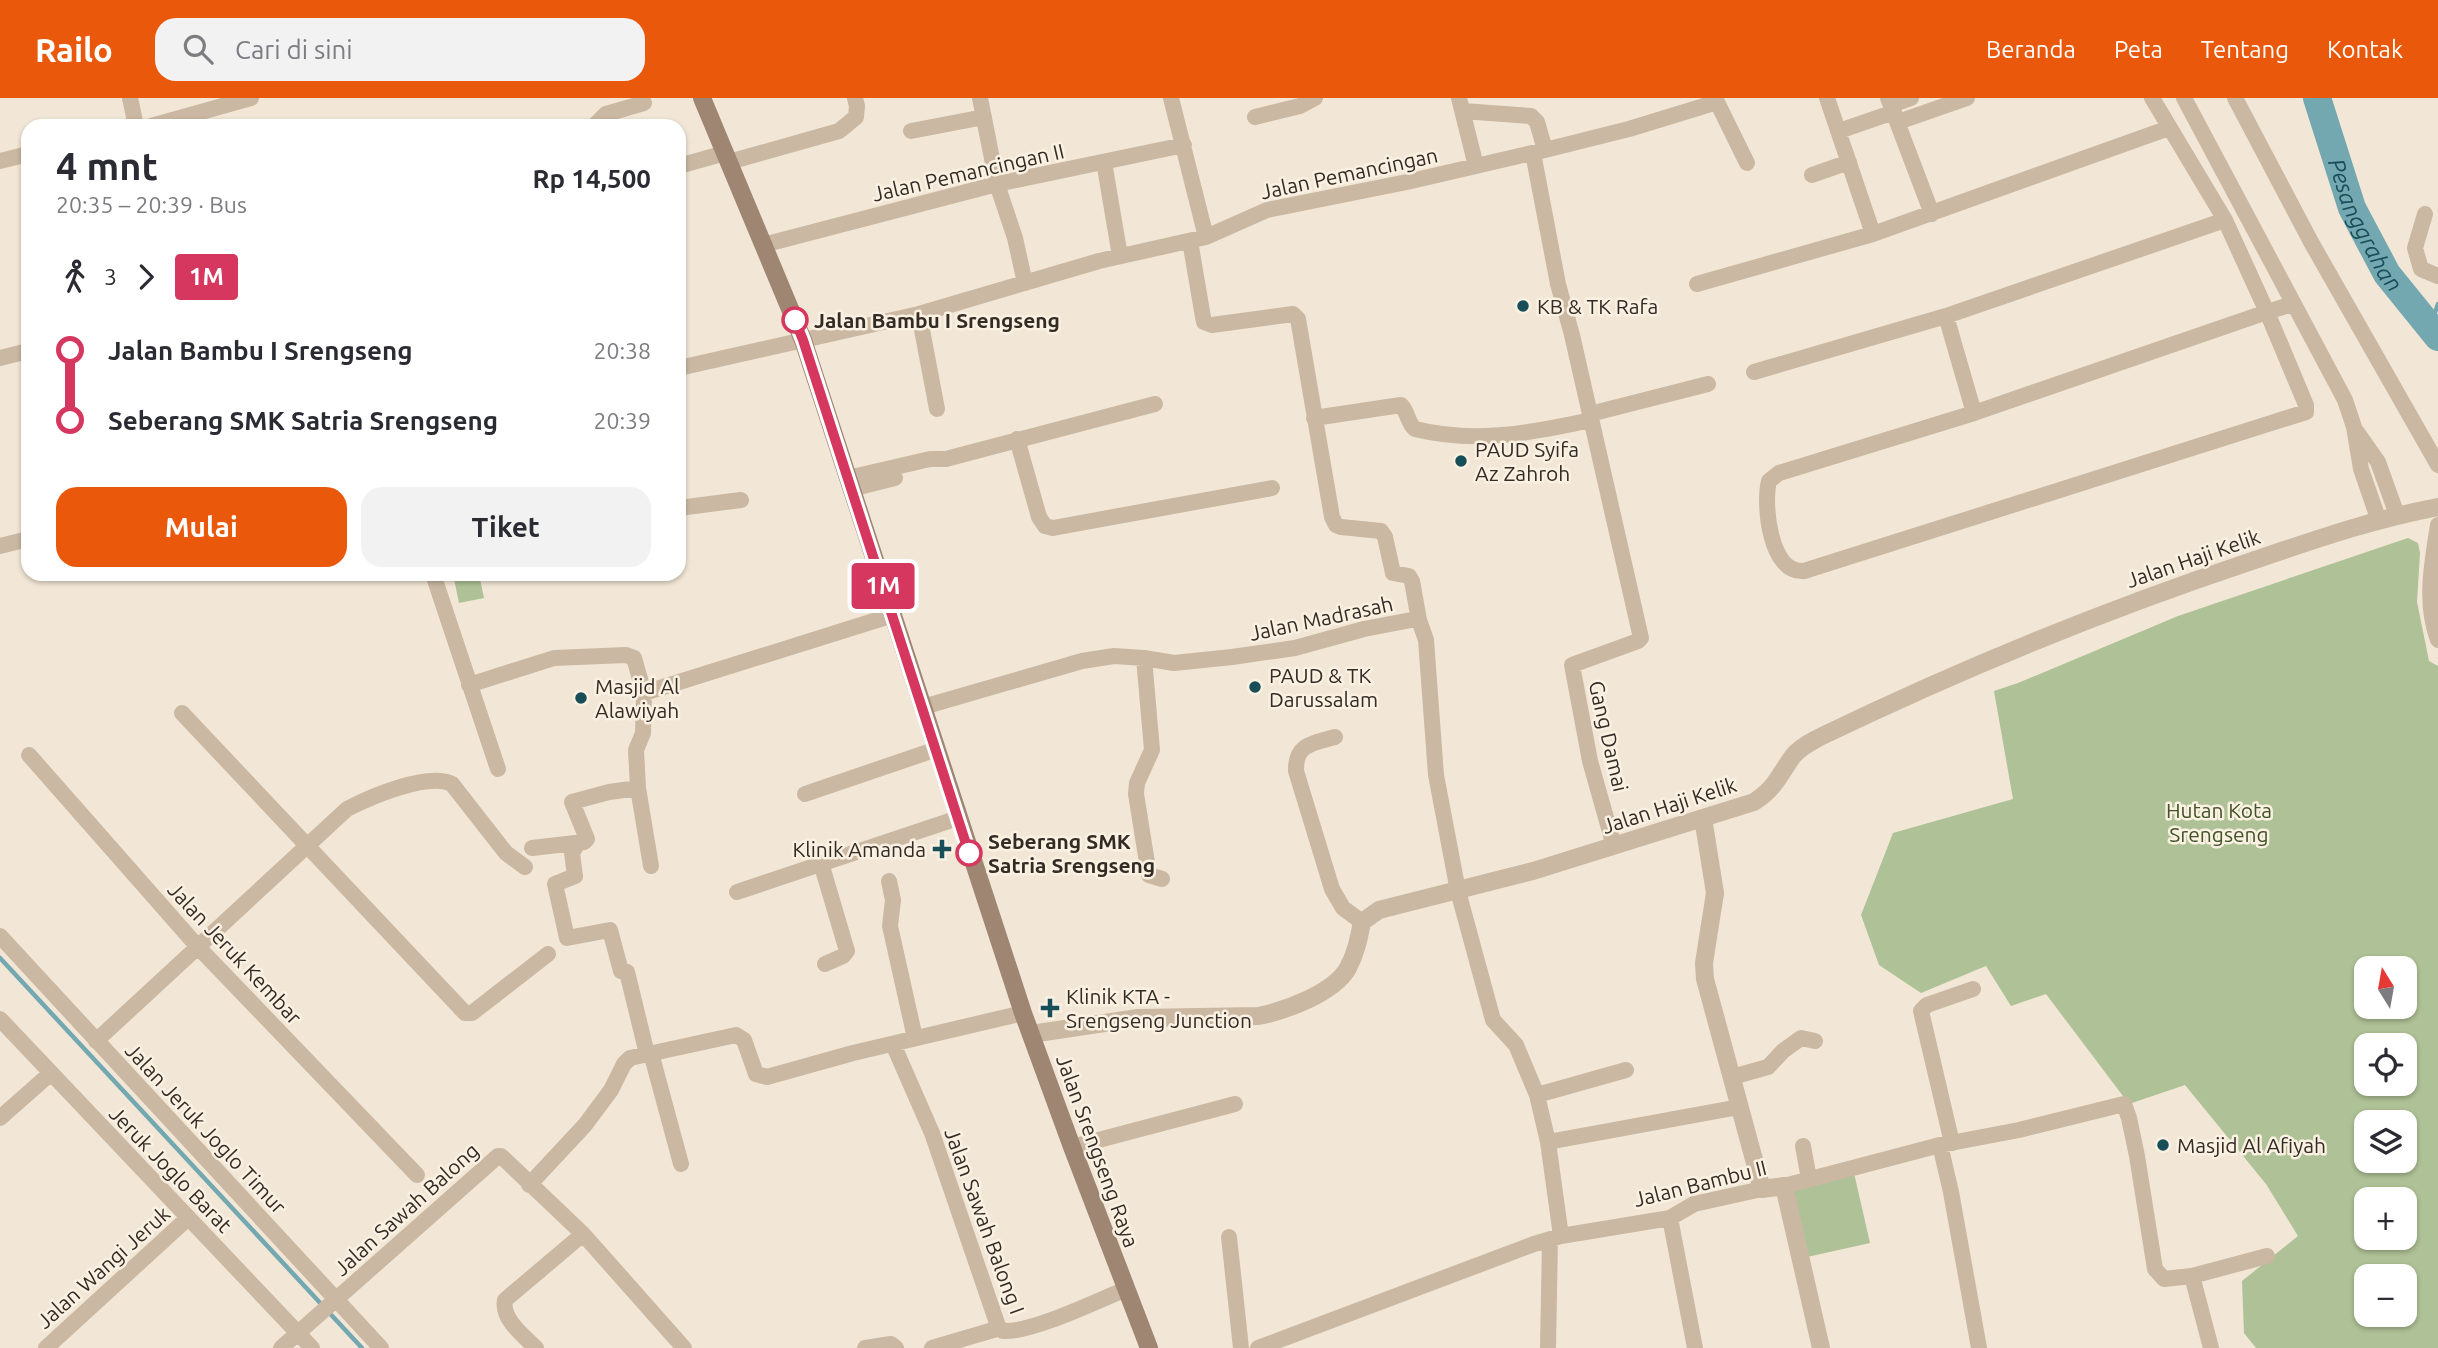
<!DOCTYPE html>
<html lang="id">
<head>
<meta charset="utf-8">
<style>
	:root { --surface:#fff; --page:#f2f2f3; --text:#2b2b33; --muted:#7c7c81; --accent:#ea580c }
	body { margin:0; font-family:Ubuntu,sans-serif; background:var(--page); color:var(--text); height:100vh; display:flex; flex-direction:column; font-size:26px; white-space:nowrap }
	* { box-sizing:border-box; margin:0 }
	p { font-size:23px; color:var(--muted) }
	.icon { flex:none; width:38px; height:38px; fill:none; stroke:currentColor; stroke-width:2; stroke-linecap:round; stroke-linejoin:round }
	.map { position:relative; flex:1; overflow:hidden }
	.panel { position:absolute; left:21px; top:21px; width:665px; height:462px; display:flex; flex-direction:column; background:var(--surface); border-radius:21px; box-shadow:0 2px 5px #0004 }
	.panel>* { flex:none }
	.badge { padding:0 14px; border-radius:5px; font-size:24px; line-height:46px }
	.needle { width:46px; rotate:349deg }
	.tools { position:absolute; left:2354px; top:858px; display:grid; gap:14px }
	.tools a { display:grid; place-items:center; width:63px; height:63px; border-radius:14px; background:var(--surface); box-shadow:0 2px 5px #0004; font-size:35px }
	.map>.badge { position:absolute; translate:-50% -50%; box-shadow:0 0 0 4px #fff }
	.legs { display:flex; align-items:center; gap:10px; height:77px; padding:0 35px; font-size:23px }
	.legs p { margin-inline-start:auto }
	.summary { display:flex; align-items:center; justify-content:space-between; height:119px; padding:0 35px }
	h1 { font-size:38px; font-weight:700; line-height:52px }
	.cta { display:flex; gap:14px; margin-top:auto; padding:14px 35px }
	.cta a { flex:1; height:80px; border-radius:21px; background:var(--accent); color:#fff; font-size:28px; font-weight:700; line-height:80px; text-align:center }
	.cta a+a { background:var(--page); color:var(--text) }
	ul { padding:0 35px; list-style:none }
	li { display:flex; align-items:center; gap:24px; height:70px; font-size:26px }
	li i { display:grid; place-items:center; width:10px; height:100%; margin:0 9px; background:currentColor }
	li i::after { content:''; width:18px; height:18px; margin:-9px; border:5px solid; border-radius:50%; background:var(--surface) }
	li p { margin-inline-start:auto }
	li:first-child i { background:linear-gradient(#0000 50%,currentColor 0) }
	li:last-child i { background:linear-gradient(currentColor 50%,#0000 0) }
	header { display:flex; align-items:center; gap:42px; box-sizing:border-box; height:98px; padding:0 35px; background:var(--accent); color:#fff }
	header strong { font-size:33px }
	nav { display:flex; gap:38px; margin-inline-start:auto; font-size:24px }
	.search { width:490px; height:63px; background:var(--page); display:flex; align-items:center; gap:18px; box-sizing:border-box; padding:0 24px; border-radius:21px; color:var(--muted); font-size:26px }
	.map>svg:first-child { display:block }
</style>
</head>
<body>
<header>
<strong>Railo</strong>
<div class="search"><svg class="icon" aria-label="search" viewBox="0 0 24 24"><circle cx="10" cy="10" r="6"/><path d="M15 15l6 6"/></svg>Cari di sini</div>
<nav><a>Beranda</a><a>Peta</a><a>Tentang</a><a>Kontak</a></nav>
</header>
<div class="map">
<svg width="2438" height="1250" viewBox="0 0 2438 1250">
	<rect width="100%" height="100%" fill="#f2e7d6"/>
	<path fill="#afc196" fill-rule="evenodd" d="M2408 440 2418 445 2420 455 2417 504 2429 563 2438 568V1250H2256L2244 1235 2242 1183 2298 1138 2266 1086 2185 987 2129 1006 2046 896 2011 908 1986 868 1921 895 1879 867 1861 817 1893 735 2013 701 1994 593 2018 585 2178 518ZM2366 870H2404V908H2366ZM2366 947H2404V985H2366ZM2366 1024H2404V1062H2366ZM2366 1101H2404V1139H2366ZM2366 1178H2404V1216H2366Z
		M453 476H479L484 500 459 505Z
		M1854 1075 1870 1145 1807 1159 1792 1089Z"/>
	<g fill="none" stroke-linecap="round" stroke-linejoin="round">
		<path stroke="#74a8b0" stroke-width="4.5" d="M2430 229 2438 206
			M0 860 362 1250"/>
		<path stroke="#74a8b0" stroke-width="28" id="s1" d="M2317 0 2352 110 2387 176 2438 239"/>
		<path stroke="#cab8a2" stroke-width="16" d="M130 0 136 28
			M980 0 997 86 1015 140 1025 185
			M1171 0 1206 139
			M1459 0 1476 68
			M1827 0 1873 136
			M1888 0 1932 116
			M2152 0 2225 122 2267 214 2306 307V314L1804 473C1770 476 1763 407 1769 383L1779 375 1974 315 2267 214 2292 206
			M2184 0 2345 302 2354 329 2361 371 2379 423
			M2235 0 2311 144 2438 367
			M1891 7 1911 0
			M1463 13 1531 18 1537 24 1545 52
			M1255 19 1300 8 1315 0
			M1898 24 1967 0
			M151 28 251 0
			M594 28 606 16 644 5
			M911 33 984 19
			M1839 33 1894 14
			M1533 55 1558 186 1572 237 1641 540 1638 543 1572 567 1590 663 1614 748
			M0 63 28 56
			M729 64 839 33 856 19 857 8 855 0
			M1104 64 1120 158
			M679 68 725 55
			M1812 77 1849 64
			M2425 116 2415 150 2421 171 2438 178
			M1190 143 1203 219 1204 224 1212 227 1293 216 1298 221 1332 419 1336 427 1341 429 1381 433 1385 439 1393 475 1409 478 1412 483 1419 522
			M763 147 997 86 1184 47
			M1697 186 1873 136 2169 30
			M919 216 937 311
			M1946 218 1974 315
			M0 260 28 253
			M679 270 919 216 1099 163 1206 139 1267 112 1407 84 1545 52 1629 31 1717 4 1747 65
			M1754 274 1946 218 2225 122
			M1590 316 1708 286
			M1314 320 1401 307C1408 314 1407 324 1415 331 1476 346 1531 335 1591 322
			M2357 334 2378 364 2397 417
			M1017 341 1039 419 1045 428 1053 430 1272 390
			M848 380 930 361H946L1155 306
			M851 391 895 380
			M679 410 741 402
			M2438 427C2432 465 2424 505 2438 542
			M0 448 28 441
			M433 476 498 671
			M1144 560 1152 652 1137 685 1136 696 1149 777 1162 781
			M469 587 554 560 626 557 634 560 644 595
			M923 609 1082 563 1114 558 1144 560 1174 565 1232 559 1295 550 1364 531 1411 522H1419L1426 542 1436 677 1458 793 1493 922 1516 947 1537 997 1548 1044 1561 1138
			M182 615 465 915H472L548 856
			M1335 639C1313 645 1295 646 1296 673L1332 791 1343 810 1362 824
			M29 657 198 849 417 1077
			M805 696 937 651
			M578 745 572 755 575 778 555 786 567 840 610 832 621 873 627 874 647 956
			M532 750 584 744 587 741 572 704 609 694 638 690
			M821 765 847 853 843 858 825 866
			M651 768 638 690 636 652 643 635 644 595 893 517
			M889 783 893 802 890 828 915 940
			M737 794 958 720
			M0 838 381 1250
			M0 921 312 1250
			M96 943 347 711C370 699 428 674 452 686L506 755 525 769
			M893 946 932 1035 998 1228 1003 1233C1031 1235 1097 1203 1126 1191
			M651 955 681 1066
			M1732 979 1768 969 1783 953 1801 940 1815 943
			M1537 997 1626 972
			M0 1020 51 975
			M1548 1044 1739 1009
			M1952 1045 1921 913 1927 907 1973 891
			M1940 1047 1951 1094 1979 1250
			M1803 1048 1809 1081
			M1072 1049 1235 1006
			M529 1087 585 1027 611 992 624 966 630 960 736 937 744 942 756 976 767 979 853 955 1023 915
			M1784 1088 1940 1047 2019 1032 2124 1006 2129 1020 2137 1058 2155 1171 2164 1181 2192 1178 2267 1158
			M1670 1120 1695 1250
			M1229 1139 1241 1250
			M2192 1178 2211 1250
			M46 1250 188 1120
			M281 1250 498 1058H501L583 1136 684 1250
			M536 1250C524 1238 501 1221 505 1202L583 1136
			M865 1250 891 1246 896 1250
			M932 1250 1000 1230
			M1258 1250 1534 1146 1561 1138 1670 1120 1694 1106 1762 1091
			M1548 1250 1550 1141"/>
		<path stroke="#cab8a2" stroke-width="18" d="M1703 720 1715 795 1704 865 1705 881 1762 1091 1784 1088 1821 1250
			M1031 936 1138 920 1258 918C1285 913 1334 895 1348 870 1356 855 1359 840 1362 824L1379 812 1533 773 1754 704C1776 690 1779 677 1793 658 1800 649 1811 644 1820 639 1959 572 2102 513 2249 464 2311 443 2373 421 2438 409"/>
		<path stroke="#9e8673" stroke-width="18" d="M702 0 803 242 1023 915 1072 1049 1149 1250"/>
	</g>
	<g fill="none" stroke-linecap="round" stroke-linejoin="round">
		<defs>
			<path id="line-1" d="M795 222 803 242 969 755"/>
		</defs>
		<use href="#line-1" stroke="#fff" stroke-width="16"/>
		<use href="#line-1" stroke="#d6375f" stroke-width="10"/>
	</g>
	<g fill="#184e57" stroke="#faf1e2" stroke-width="2.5">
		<circle cx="1523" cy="208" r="7"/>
		<circle cx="1461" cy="363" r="7"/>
		<circle cx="1255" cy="589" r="7"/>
		<circle cx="581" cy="600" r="7"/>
		<path d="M938.5 740.5h7v7h7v7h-7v7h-7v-7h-7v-7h7z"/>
		<path d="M1046.5 899.5h7v7h7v7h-7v7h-7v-7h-7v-7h7z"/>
		<circle cx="2163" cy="1047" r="7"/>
	</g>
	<g fill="#fff" stroke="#d6375f" stroke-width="3.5">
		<circle cx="795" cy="222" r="12"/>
		<circle cx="969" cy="755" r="12"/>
	</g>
	<g text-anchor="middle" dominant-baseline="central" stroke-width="5" stroke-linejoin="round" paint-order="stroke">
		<g font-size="21" fill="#342b25" stroke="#faf1e2">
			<text transform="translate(968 74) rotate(-13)">Jalan Pemancingan II</text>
			<text transform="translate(1349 75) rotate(-12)">Jalan Pemancingan</text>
			<text transform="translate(2193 460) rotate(-19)">Jalan Haji Kelik</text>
			<text transform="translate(1321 520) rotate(-12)">Jalan Madrasah</text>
			<text transform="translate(1609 638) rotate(77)">Gang Damai</text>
			<text transform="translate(1669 707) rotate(-18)">Jalan Haji Kelik</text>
			<text transform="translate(235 855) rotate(47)">Jalan Jeruk Kembar</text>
			<text transform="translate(206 1030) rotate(47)">Jalan Jeruk Joglo Timur</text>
			<text transform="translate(1098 1053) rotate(70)">Jalan Srengseng Raya</text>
			<text transform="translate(171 1071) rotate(46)">Jeruk Joglo Barat</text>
			<text transform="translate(1700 1085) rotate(-14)">Jalan Bambu II</text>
			<text transform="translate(406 1111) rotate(-42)">Jalan Sawah Balong</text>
			<text transform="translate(985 1123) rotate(70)">Jalan Sawah Balong I</text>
			<text transform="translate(103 1169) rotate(-42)">Jalan Wangi Jeruk</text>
		</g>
		<g font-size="21" fill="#342b25" stroke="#faf1e2" text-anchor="start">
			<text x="1537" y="208">KB &amp; TK Rafa</text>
			<text x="1475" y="351">PAUD Syifa<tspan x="1475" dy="24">Az Zahroh</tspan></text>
			<text x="1269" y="577">PAUD &amp; TK<tspan x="1269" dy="24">Darussalam</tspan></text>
			<text x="595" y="588">Masjid Al<tspan x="595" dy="24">Alawiyah</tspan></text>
			<text x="926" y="751" text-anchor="end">Klinik Amanda</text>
			<text x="1066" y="898">Klinik KTA -<tspan x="1066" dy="24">Srengseng Junction</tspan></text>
			<text x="2177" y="1047">Masjid Al Afiyah</text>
		</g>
		<g font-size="21" font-weight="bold" fill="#342b25" stroke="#faf1e2" text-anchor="start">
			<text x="814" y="222">Jalan Bambu I Srengseng</text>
			<text x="988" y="743">Seberang SMK<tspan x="988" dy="24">Satria Srengseng</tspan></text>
		</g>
		<g font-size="21" fill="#405427" stroke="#faf1e2">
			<text x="2219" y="712">Hutan Kota<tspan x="2219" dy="24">Srengseng</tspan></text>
		</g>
		<g font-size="23" font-style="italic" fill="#184e57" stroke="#faf1e2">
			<text stroke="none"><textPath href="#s1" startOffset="136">Pesanggrahan</textPath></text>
		</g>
	</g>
</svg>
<div class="tools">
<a><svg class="needle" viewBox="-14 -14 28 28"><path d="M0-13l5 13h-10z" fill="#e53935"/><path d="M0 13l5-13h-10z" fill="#7c7c81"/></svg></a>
<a><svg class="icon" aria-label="locate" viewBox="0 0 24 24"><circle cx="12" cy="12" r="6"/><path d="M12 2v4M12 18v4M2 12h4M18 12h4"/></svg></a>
<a><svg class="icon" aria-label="layers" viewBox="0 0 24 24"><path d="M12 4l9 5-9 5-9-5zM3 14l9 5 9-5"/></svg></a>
<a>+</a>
<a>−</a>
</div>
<b class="badge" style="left:883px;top:488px;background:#d6375f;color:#fff">1M</b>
<section class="panel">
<div class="summary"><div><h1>4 mnt</h1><p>20:35 – 20:39 · Bus</p></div><b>Rp 14,500</b></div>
<div class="legs"><svg class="icon" aria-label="walk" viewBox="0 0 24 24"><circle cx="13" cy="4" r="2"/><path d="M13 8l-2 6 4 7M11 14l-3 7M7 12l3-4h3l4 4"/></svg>3<svg class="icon" aria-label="forward" viewBox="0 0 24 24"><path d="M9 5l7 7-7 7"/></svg><b class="badge" style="background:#d6375f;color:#fff">1M</b></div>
<ul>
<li><i style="color:#d6375f"></i><b>Jalan Bambu I Srengseng</b><p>20:38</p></li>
<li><i style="color:#d6375f"></i><b>Seberang SMK Satria Srengseng</b><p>20:39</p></li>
</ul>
<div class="cta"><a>Mulai</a><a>Tiket</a></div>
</section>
</div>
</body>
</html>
